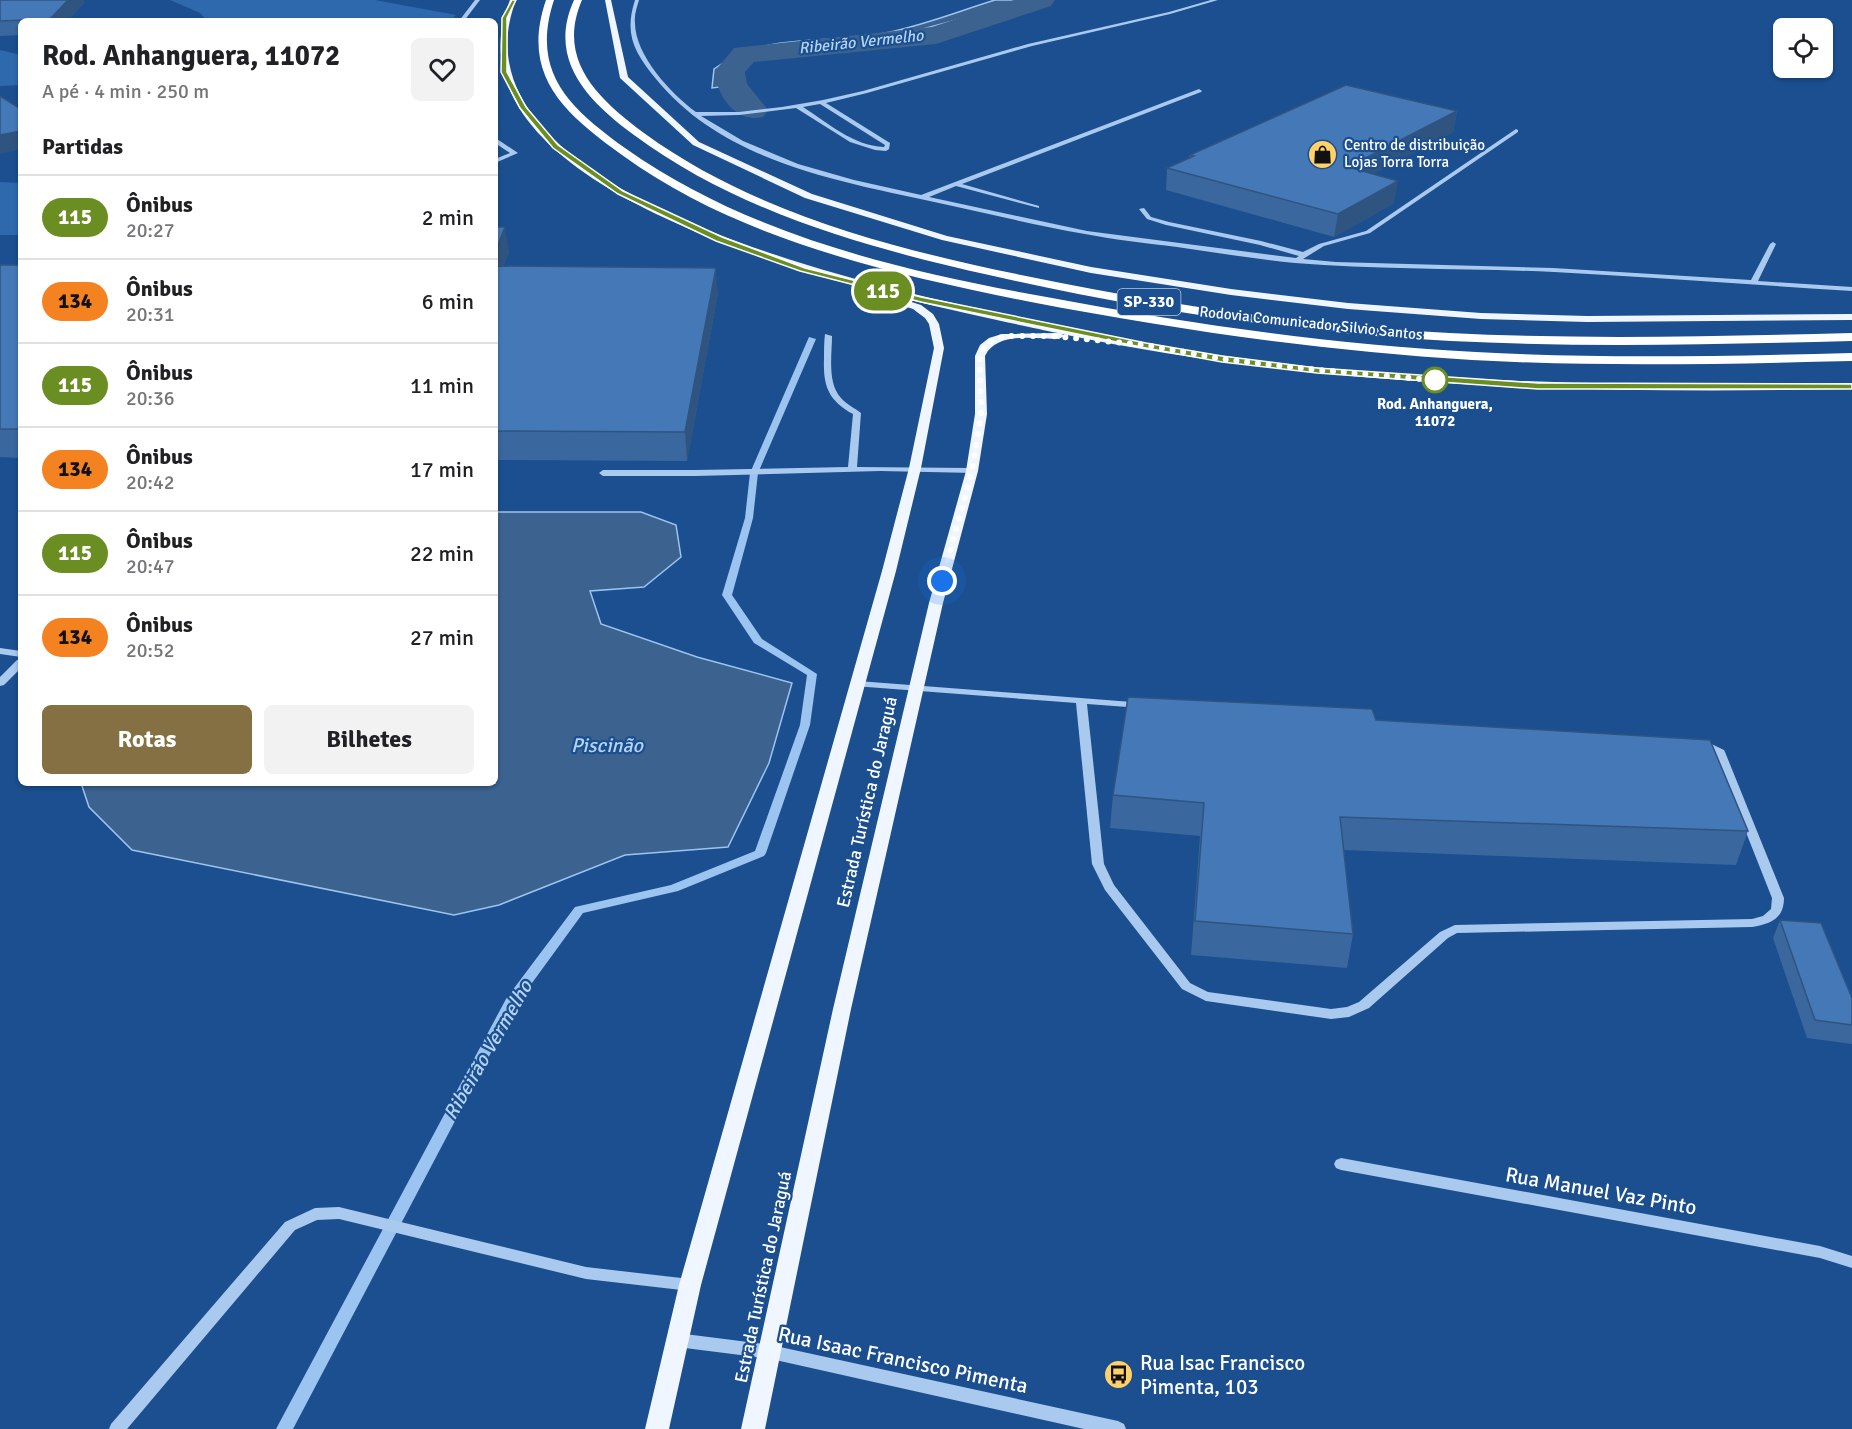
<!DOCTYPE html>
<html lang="pt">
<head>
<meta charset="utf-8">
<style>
	:root { --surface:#fff; --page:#f2f2f2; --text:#202124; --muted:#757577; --line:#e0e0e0; --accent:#847042 }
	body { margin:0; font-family:Signika,sans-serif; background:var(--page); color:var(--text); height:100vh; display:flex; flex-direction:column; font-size:22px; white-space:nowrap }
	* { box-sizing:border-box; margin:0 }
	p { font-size:20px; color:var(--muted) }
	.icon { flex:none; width:33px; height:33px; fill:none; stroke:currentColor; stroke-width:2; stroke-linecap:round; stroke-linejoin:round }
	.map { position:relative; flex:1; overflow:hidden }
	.drawer { position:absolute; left:18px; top:18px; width:480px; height:768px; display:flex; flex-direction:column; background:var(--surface); border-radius:9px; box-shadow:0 2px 4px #0004 }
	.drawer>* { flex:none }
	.badge { padding:0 12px; border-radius:20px; font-size:21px; line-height:39px }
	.fabs { position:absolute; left:1773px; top:18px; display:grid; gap:12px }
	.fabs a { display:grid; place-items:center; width:60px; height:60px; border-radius:9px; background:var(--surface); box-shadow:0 2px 4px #0004; font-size:30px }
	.you { position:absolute; width:30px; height:30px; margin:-15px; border:4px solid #fff; border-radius:50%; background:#1a73e8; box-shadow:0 0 0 9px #1a73e833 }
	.map>.badge { position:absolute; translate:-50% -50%; box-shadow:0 0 0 3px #fff }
	h2 { padding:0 24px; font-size:22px; line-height:54px }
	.round { display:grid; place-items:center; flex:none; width:63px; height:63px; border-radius:9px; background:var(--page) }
	.headline { display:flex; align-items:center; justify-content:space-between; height:102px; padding:0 24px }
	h1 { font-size:28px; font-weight:800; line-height:45px }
	.action { display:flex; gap:12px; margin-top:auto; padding:12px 24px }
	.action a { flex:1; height:69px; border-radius:9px; background:var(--accent); color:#fff; font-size:24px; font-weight:800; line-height:69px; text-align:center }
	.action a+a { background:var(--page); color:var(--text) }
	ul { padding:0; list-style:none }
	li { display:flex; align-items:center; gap:18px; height:84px; padding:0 24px; border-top:2px solid var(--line) }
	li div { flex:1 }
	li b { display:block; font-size:22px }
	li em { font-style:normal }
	li .badge { min-width:66px; font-weight:700; text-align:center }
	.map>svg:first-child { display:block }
</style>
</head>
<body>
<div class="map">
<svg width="1852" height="1429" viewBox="0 0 1852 1429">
	<rect width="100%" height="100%" fill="#1b4f8f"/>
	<path fill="#2e69ad" d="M170 0H375L456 15 450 21H207L200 13Z
		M0 50 21 55V85L0 86Z
		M0 182 21 183V235H0Z"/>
	<path fill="#3c6290" stroke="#9cc4f0" stroke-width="1.5" d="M995 0H1031L893 37 768 53 748 61 741 71 744 84 712 88 714 69C766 30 826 46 885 33 922 26 959 11 995 0Z
		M495 512H641L676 525 681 557 644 587 590 591 601 624 697 657 792 683 769 763 728 847 625 855 499 905 454 915 132 850 89 807 81 783H495Z"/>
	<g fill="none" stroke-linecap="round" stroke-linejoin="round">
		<path fill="#9cc4f0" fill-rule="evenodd" d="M809 337 816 339 758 473 753 518 732 595 762 639 817 674 810 725 766 853 764 856 678 891 583 913 516 1005 293 1429H276L506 999 575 907 671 885 755 851 800 725 807 675 754 643 722 595 745 518 750 473Z"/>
		<path fill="#3c6290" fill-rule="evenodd" d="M1014 0H1055L1051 6 936 44 754 62 745 72 747 84 768 110 763 117C737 124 716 96 715 71L734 48 932 27Z"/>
		<path fill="#a9c9ee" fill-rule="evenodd" d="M475 0H480L464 21H459Z
			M635 0H639C637 7 634 15 635 23 635 55 671 94 696 112H739L782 107 823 100 863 91 1028 44 1169 12 1211 0H1218L1170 14 1032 46 867 93 826 103 890 143 889 149 886 151 875 150 850 142 796 108 739 115 701 116 743 141 798 164 854 180 921 195 1199 89 1202 91 1201 92 962 184 1039 206V208L956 186 929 197 1087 231 1296 258 1299 256 1260 245 1166 225 1147 219 1139 209 1144 208 1151 217 1169 222 1261 241 1303 252 1319 244 1366 231 1516 129 1518 130V132L1370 233 1324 246 1303 259 1336 262 1553 268 1751 280 1770 244 1773 242 1776 244 1758 281 1852 287V291C1753 285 1653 277 1554 272 1468 268 1381 270 1295 263 1256 259 1216 253 1177 247 1146 243 1115 240 1085 234 1039 226 994 215 948 205 846 182 726 165 656 79 634 52 624 34 635 0ZM820 104 885 145 884 147C853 146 827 122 803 107Z
			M495 138 497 139 518 153 495 163V159L510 153 495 143Z
			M825 334 832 336C832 355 827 383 841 398 847 405 855 408 861 413L857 467 972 468 976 471 975 473 880 471 695 476H603L599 473 603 470H695L848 467 853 414C828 400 823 386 824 358 824 350 824 342 825 334Z
			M0 648 21 651V657L0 654Z
			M21 659V668L4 685 0 686V677L17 660Z
			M858 681 1145 703 1146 705 1141 708 1087 704 1104 864 1114 885 1190 983 1208 992 1331 1009 1347 1007 1359 1002 1440 932 1455 925 1752 919 1763 916 1771 909 1772 898 1715 754 1697 744 1696 742 1701 739 1724 750 1725 752 1784 898C1784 919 1770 924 1752 927L1457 933 1448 938 1369 1008 1349 1017 1331 1019 1206 1001 1182 989 1105 890 1092 864 1076 703 854 686 853 684Z
			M1341 1158 1820 1246 1852 1256V1268L1820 1258 1341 1170 1336 1168 1334 1164 1336 1160Z
			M339 1207 586 1267 690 1279 695 1280 698 1285 695 1290 690 1291 586 1279 339 1219 317 1220 295 1230 127 1429H109L111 1424 285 1222 315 1208Z
			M677 1333 771 1345 1118 1421 1124 1424 1126 1429H1084L771 1359 677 1347 672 1345 669 1340 672 1335Z"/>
		<path fill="#f0f6ff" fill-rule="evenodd" d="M510 0H516C442 193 869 285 993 312 1096 335 1199 355 1304 366 1486 385 1669 386 1852 383V389C1587 394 1322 388 1062 334L1064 336 1059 339C1036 339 997 331 985 356L987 414 978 471 943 603 851 1009 765 1429H741L833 1009 929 603 966 471 975 414V356L980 345 989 338 1002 334 1058 333C927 305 426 210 510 0Z
			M605 0H611L628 77 699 142 812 194 947 236 1091 267 1231 289 1348 303 1481 313 1587 316 1852 314V320L1587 322 1481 319 1348 309 1231 295 1091 273 942 240 805 198 693 145 620 78Z
			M902 299 921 305 933 314 939 324 944 348 921 468 896 571 701 1285 669 1429H645L679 1285 882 571 909 468 934 348 929 324 925 318 913 309 898 304V300Z"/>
		<path fill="#fff" fill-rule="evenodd" d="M546 0H554C530 73 570 108 625 148 749 236 905 272 1052 298 1192 324 1333 345 1476 352 1601 359 1727 356 1852 353V361C1726 364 1599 367 1472 360 1324 351 1177 330 1031 302 891 274 739 240 622 155 565 114 520 76 546 0Z
			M574 0H582C556 60 598 99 644 133 755 214 898 250 1031 277 1144 300 1258 318 1373 328 1532 341 1692 337 1852 333V341C1693 345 1534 349 1376 336 1246 325 1116 304 989 275 867 248 736 211 634 135 588 101 547 60 574 0Z"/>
	</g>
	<path fill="#3a679d" d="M0 0H83L84 3 67 21H21V35L0 36Z
		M1457 111 1453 132 1373 174 1394 203 1334 237 1166 190 1167 168 1189 158 1190 155Z
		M495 227 509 252 503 266 718 293 687 461 495 460Z
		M0 265H21V458L0 457Z
		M1376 720 1748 831 1736 865 1344 850 1353 934 1347 968 1191 955 1200 836 1110 828 1113 795Z
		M1780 920 1852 998V1044L1807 1038 1773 938Z"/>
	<path fill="#305480" d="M68 0H83L84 3 67 21H50V19Z
		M1457 111 1453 132 1345 189 1348 167Z
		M21 131V149L0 154V135Z
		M1398 181 1394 203 1334 237 1338 214Z
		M505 227 509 252 495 288V252Z
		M716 268 718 293 687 461 685 432Z"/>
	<path fill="#4478b7" stroke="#305480" stroke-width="1.5" d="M0 0H68L50 19 0 21Z
		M1346 85 1457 111 1348 167 1398 181 1338 214 1167 168 1194 156 1190 155Z
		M0 96 21 109V131L0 135Z
		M495 227H505L495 252Z
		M0 265H21V429H0Z
		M495 266 716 268 685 432 495 431Z
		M1128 697 1372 709 1376 720 1710 740 1748 831 1340 817 1353 934 1195 921 1204 803 1113 795Z
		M1780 920 1821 923 1852 998V1025L1815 1020Z"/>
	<path fill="#6b8e23" stroke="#fff" stroke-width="1.5" d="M512 0H516L507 18V72L526 107 558 145 623 191 722 237 805 268 921 297 1146 343 1222 356 1317 368 1538 383 1852 384V389H1538L1317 373 1222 362 1146 348 921 302 800 271 716 241 618 194 553 148 520 108 501 72 502 18Z"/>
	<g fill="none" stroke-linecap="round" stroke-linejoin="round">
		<path stroke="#fff" stroke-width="6" stroke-dasharray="0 10.8" d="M942 581 972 471 981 414 980 356 984 347 993 340 1006 336H1052L1146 345 1222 359 1317 370 1435 380"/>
	</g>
	<defs>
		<symbol id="shop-disc" viewBox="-11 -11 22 22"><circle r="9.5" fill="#ffd166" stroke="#1b4f8f"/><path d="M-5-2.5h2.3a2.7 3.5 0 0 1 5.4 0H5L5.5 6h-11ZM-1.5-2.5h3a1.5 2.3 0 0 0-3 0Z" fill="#111"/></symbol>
		<symbol id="bus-disc" viewBox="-11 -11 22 22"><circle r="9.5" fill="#ffd166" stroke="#1b4f8f"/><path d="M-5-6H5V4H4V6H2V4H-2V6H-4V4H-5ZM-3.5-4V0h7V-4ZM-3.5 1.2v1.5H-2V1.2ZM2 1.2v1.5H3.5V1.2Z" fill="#111"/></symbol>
	</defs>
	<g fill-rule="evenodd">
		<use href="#shop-disc" x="1306" y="138" width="33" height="33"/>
		<use href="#bus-disc" x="1102" y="1358" width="33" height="33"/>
	</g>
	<circle fill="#fff" stroke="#6b8e23" stroke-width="3" cx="1435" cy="380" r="12"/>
	<g text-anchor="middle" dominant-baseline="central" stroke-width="4.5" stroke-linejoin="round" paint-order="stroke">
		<g font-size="15" fill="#fff" stroke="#1b4f8f" text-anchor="start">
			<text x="1344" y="145">Centro de distribuição<tspan x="1344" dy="17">Lojas Torra Torra</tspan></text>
		</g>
		<g font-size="15" fill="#fff" stroke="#1b4f8f">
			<text transform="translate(1311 323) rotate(6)">Rodovia Comunicador Silvio Santos</text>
		</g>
		<g font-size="15" font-weight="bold" fill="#fff" stroke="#1b4f8f">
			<text x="1435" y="404">Rod. Anhanguera,<tspan x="1435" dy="17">11072</tspan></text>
		</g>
		<g font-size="16" font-style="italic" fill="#b5d3f5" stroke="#1b4f8f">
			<text transform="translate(861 42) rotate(-6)">Ribeirão Vermelho</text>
		</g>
		<rect fill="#1b4f8f" stroke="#bbcadd" stroke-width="1.5" x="1117.5" y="289" width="63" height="26" rx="4.5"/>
		<g font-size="16" font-weight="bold" fill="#fff">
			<text x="1149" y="302">SP-330</text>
		</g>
		<g font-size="18" fill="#fff" stroke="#1b4f8f">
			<text transform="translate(867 802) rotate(-77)">Estrada Turística do Jaraguá</text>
			<text transform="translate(763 1277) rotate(-78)">Estrada Turística do Jaraguá</text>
		</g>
		<g font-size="20" font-style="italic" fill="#b5d3f5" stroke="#1b4f8f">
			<text x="607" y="745">Piscinão</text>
			<text transform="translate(488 1050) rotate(-60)">Ribeirão Vermelho</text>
		</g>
		<g font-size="21" fill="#fff" stroke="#1b4f8f">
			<text transform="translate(1601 1191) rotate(10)">Rua Manuel Vaz Pinto</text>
			<text transform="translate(903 1360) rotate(12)">Rua Isaac Francisco Pimenta</text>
		</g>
		<g font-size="21" fill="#fff" stroke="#1b4f8f" text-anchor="start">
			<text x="1140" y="1363">Rua Isac Francisco<tspan x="1140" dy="24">Pimenta, 103</tspan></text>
		</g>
	</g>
</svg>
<div class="fabs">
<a><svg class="icon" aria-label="locate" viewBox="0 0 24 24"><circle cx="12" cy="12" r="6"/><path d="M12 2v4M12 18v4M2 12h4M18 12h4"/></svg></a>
</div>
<div class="you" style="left:942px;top:581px"></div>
<b class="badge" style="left:883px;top:291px;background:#6b8e23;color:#fff">115</b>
<section class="drawer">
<div class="headline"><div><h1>Rod. Anhanguera, 11072</h1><p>A pé · 4 min · 250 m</p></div><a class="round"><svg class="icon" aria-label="heart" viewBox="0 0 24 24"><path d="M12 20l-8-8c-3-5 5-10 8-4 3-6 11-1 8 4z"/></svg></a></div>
<h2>Partidas</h2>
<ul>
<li><span class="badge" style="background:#6b8e23;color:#fff">115</span><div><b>Ônibus</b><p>20:27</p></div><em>2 min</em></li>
<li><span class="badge" style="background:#f58220;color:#111">134</span><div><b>Ônibus</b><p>20:31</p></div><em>6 min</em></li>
<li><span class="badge" style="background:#6b8e23;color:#fff">115</span><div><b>Ônibus</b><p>20:36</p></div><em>11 min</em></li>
<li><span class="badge" style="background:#f58220;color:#111">134</span><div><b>Ônibus</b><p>20:42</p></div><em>17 min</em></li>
<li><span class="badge" style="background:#6b8e23;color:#fff">115</span><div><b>Ônibus</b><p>20:47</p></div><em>22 min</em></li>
<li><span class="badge" style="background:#f58220;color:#111">134</span><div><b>Ônibus</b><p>20:52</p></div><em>27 min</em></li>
</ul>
<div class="action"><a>Rotas</a><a>Bilhetes</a></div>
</section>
</div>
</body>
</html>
